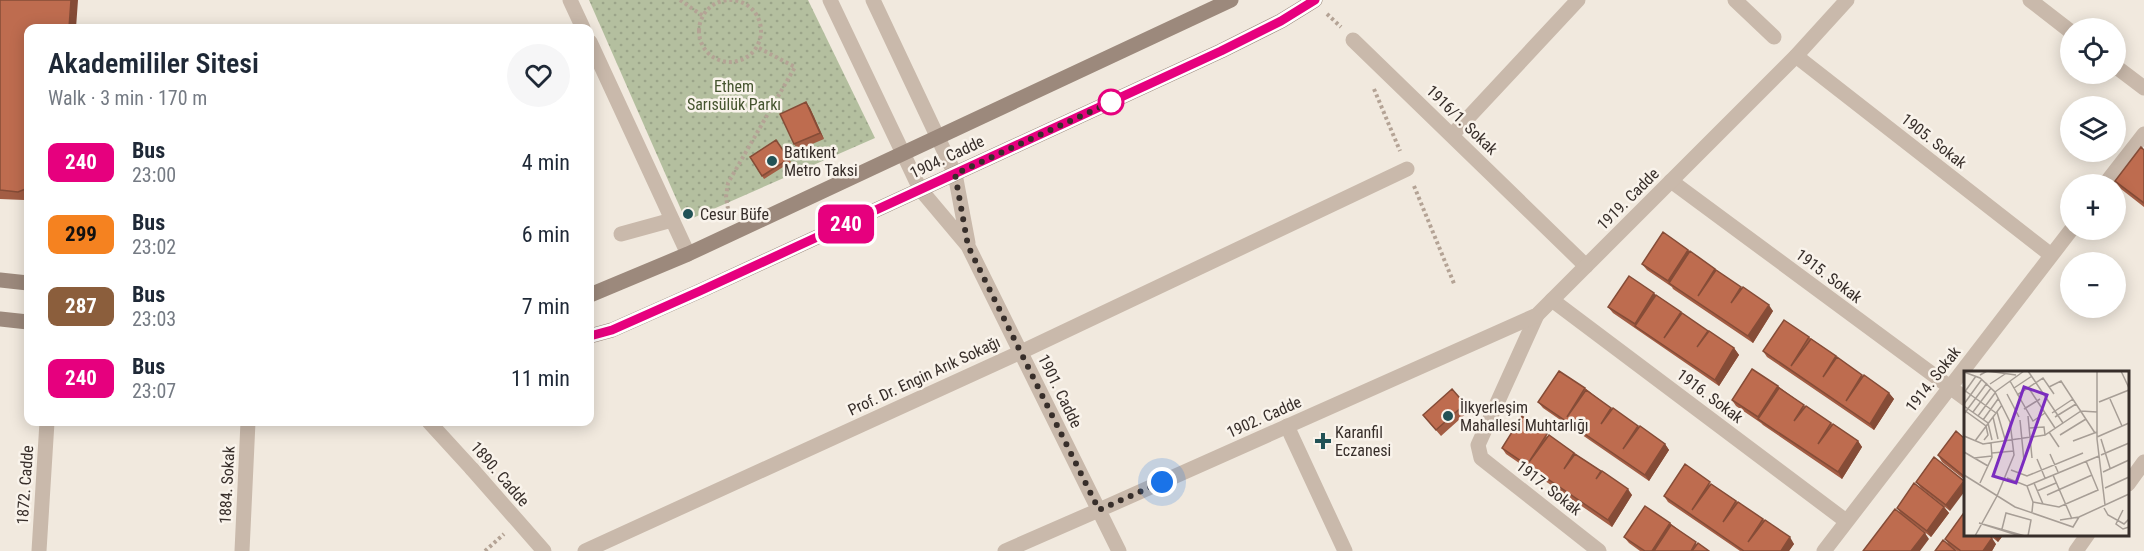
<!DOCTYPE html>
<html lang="en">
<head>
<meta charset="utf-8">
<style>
	:root { --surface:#fff; --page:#f6f6f7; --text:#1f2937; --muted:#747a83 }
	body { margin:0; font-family:"Roboto Condensed",sans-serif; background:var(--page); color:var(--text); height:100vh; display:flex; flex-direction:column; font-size:22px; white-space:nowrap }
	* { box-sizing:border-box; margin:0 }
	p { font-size:20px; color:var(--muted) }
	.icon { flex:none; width:33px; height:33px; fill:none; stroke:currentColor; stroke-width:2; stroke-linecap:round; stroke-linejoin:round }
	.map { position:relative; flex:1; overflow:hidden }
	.sheet { position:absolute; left:24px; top:24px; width:570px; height:402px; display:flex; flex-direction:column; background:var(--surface); border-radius:12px; box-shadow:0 3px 15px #0003 }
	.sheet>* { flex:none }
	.badge { padding:0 12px; border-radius:9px; font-size:21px; line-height:39px }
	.buttons { position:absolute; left:2060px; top:18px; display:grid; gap:12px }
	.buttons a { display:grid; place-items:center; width:66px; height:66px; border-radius:50%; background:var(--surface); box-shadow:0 3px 15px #0003; font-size:30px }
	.you { position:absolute; width:30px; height:30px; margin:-15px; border:4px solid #fff; border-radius:50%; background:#1a73e8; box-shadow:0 0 0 9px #1a73e833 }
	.map>.badge { position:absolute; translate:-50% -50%; box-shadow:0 0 0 3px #fff }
	.round { display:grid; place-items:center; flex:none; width:63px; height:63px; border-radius:32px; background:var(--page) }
	.overview { display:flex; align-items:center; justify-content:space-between; height:102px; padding:0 24px }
	h1 { font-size:28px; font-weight:600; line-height:45px }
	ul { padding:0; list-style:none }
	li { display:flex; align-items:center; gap:18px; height:72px; padding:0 24px }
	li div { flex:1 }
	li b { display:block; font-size:22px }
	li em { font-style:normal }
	li .badge { min-width:66px; font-weight:700; text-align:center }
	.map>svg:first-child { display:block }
</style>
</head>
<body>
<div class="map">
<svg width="2144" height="551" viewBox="0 0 2144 551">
	<defs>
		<pattern id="park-dots" width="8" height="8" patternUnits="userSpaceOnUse" patternTransform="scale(1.5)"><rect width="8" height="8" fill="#b4bf9f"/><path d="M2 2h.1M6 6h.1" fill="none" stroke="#9ba489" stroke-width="1.8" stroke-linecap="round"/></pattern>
	</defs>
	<rect width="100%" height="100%" fill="#f1e9de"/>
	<path fill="url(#park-dots)" d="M589 0H808L875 138 686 221Z"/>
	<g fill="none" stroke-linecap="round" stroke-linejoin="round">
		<path stroke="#b4a395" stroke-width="4" stroke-dasharray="3 3" stroke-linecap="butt" d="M680 0 703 16
			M699 31a31 31 0 1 1 62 0a31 31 0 1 1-62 0Z
			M1327 14 1341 27
			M1374 89 1400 151
			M1414 186 1455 286
			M729 215 726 197 728 183 795 67 757 47
			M485 551 504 534"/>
		<path stroke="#c9b9ab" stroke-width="15" d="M621 234 672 220"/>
		<path stroke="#c9b9ab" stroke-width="15" d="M472 469 544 551"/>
		<path stroke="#c9b9ab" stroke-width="15" d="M570 0 583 28
			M1735 0 1774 37
			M1353 40 1586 266
			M590 42 688 254
			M1796 56 2051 255
			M1452 135 1578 0
			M1671 181 1966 399
			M2105 184 2144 134
			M1552 300 1846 521
			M1537 315 1478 445 1481 458 1599 551
			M429 422 472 469
			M1287 426 1345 551
			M242 551 248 422
			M585 551 1021 352 1407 169
			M1005 551 1099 510
			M1824 551 2071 230"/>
		<path stroke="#c9b9ab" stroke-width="15" d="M830 0 920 189 968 246 1119 551
			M873 0 955 174 968 243
			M2030 0 2070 31
			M2115 66 2144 88
			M2128 484 2144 462
			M1099 510 1537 315 1796 56 1847 0
			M39 551 47 422
			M2076 551 2088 534"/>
		<path stroke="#9c897c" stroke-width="15" d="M0 280 28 283
			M590 295 688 254 1231 0
			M0 319 28 322
			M590 336 612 330 700 291 1221 51 1281 21 1315 0"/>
	</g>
	<path fill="#a35d44" d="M0 0 28 28V199L24 200 0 199Z
		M806 102 810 108 824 139 798 150 794 144Z
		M776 140 791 162 764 179 750 157Z
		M2144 150V207L2121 189 2115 181Z
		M1688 250 1773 311 1753 343 1673 289 1672 287 1647 270 1642 264Z
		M1656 295 1708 332 1734 348 1739 355 1719 386 1613 313 1608 307Z
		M1809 337 1863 376 1889 393 1894 399 1874 430 1767 357 1763 351Z
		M1778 386 1805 406 1858 441 1862 447 1842 479 1763 425 1761 423 1736 406 1732 400Z
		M1585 388 1612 409 1665 444 1669 450 1649 481 1543 408 1538 402Z
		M1465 404 1470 410 1441 436 1423 415Z
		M1548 436 1601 471 1632 495 1612 527 1506 454 1502 448Z
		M1965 439V480L1942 462 1938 455Z
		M1934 457 1950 511 1921 488 1916 482Z
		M1711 484 1763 519 1794 544 1789 551H1740L1668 502 1664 496Z
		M1944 507 1949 513 1931 537 1901 514 1897 508Z
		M1670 523 1697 544 1709 551H1640L1629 543 1624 537Z
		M1988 534H2004L1998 542Z
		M1945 539 1996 544 1992 551H1957L1949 545Z"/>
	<path fill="#854c37" d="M71 0H78L76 28H69Z
		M806 102 810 108 824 139 820 133Z
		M1688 250 1692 256 1670 283 1668 281Z
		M1654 293 1659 299 1636 327 1635 324Z
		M1769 305 1773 311 1753 343 1748 336Z
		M1734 348 1739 355 1719 386 1715 380Z
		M1778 386 1782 392 1759 420 1758 417Z
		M1889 393 1894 399 1874 430 1870 424Z
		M1858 441 1862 447 1842 479 1838 472Z
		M1665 444 1669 450 1649 481 1645 475Z
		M1964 481 1965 484V491L1950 511 1946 505Z
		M1628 489 1632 495 1612 527 1608 520Z
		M1944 507 1949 513 1931 537 1927 531Z
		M1670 523 1674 529 1661 551H1652Z
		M1925 533 1929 539 1920 551H1911Z
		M1995 534H2004L1998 542 1994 536Z
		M1790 537 1794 544 1789 551H1781Z
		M1992 538 1996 544 1992 551H1983Z"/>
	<path fill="#be6c4f" stroke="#854c37" stroke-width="1.5" d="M0 0H71L69 28H28V188L18 192 0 190Z
		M806 102 820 133 794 144 780 114Z
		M776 140 789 159 762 176 750 157Z
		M2141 147 2144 150V203L2115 181Z
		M1663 232 1688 250 1668 281 1642 264Z
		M1690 251 1715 269 1698 296 1716 270 1741 287 1731 303 1743 287 1769 305 1748 336 1669 283Z
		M1629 276 1654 293 1635 324 1608 307Z
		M1656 295 1681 312 1664 338 1682 313 1708 331 1697 347 1709 331 1734 348 1715 380 1635 326Z
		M1784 320 1809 337 1791 366 1811 339 1836 356 1823 377 1837 357 1862 375 1846 401 1864 375 1889 393 1870 424 1763 351Z
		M1752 369 1778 386 1758 417 1732 400Z
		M1559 371 1585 388 1567 417 1586 390 1611 408 1601 424 1613 408 1638 426 1623 449 1640 426 1665 444 1645 475 1538 402Z
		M1779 388 1804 405 1794 421 1806 406 1831 423 1818 444 1833 424 1858 441 1838 472 1758 419Z
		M1452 389 1465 404 1436 430 1423 415Z
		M1522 416 1547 434 1529 462 1549 435 1574 453 1564 469 1575 454 1601 471 1596 479 1602 471 1628 489 1608 520 1502 448Z
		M1956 431 1965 439V477L1938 455Z
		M1934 457 1964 481 1946 505 1916 482Z
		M1685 464 1710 482 1692 510 1711 484 1736 501 1723 522 1738 502 1763 519 1748 542 1765 520 1790 537 1781 551H1744L1664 496Z
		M1914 483 1944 507 1927 531 1897 508Z
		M1645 506 1670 523 1652 551H1645L1624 537Z
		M1895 509 1925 533 1911 551H1863Z
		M1963 514 1965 517V534H1988L1992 538 1983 551H1961L1945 539Z
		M1671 525 1696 542 1691 551H1654Z
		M1943 540 1956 551H1935Z
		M1698 543 1709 551H1692Z"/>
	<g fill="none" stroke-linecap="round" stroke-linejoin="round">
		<defs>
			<path id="line" d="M590 336 612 330 700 291 1221 51 1281 21 1315 0"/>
		</defs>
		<use href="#line" stroke="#fff" stroke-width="14"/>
		<use href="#line" stroke="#e6007e" stroke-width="9"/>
		<path stroke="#372e2a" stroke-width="6" stroke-dasharray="0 10.8" d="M1111 102 1120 98 955 174 968 246 1099 510 1162 482"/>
	</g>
	<circle fill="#fff" stroke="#e6007e" stroke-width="3" cx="1111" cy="102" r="12"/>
	<g fill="#225256" stroke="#f9f3eb" stroke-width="2">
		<circle cx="772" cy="161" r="6"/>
		<circle cx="688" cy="214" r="6"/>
		<circle cx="1448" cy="416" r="6"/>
		<path d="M1320 432h6v6h6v6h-6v6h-6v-6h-6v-6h6z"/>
	</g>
	<g text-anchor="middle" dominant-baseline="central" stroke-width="5" stroke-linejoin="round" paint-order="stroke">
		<g font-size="16" fill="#45542f" stroke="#f9f3eb">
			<text x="734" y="86">Ethem<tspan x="734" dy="18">Sarısülük Parkı</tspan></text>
		</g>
		<g font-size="16" fill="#372e2a" stroke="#f9f3eb">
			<text transform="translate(1462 120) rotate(44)">1916/1. Sokak</text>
			<text transform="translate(1934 141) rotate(38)">1905. Sokak</text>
			<text transform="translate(947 157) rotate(-25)">1904. Cadde</text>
			<text transform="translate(1628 199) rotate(-45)">1919. Cadde</text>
			<text transform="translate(1829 276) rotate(37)">1915. Sokak</text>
			<text transform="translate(924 376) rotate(-25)">Prof. Dr. Engin Arık Sokağı</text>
			<text transform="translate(1933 379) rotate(-52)">1914. Sokak</text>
			<text transform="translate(1060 391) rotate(64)">1901. Cadde</text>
			<text transform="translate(1710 396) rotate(37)">1916. Sokak</text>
			<text transform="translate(1264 417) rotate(-24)">1902. Cadde</text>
			<text transform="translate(500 474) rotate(49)">1890. Cadde</text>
			<text transform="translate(25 485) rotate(-86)">1872. Cadde</text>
			<text transform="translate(227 485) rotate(-87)">1884. Sokak</text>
			<text transform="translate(1549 488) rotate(38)">1917. Sokak</text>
		</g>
		<g font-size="16" fill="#372e2a" stroke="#f9f3eb" text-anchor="start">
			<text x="784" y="152">Batıkent<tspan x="784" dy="18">Metro Taksi</tspan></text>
			<text x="700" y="214">Cesur Büfe</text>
			<text x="1460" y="407">İlkyerleşim<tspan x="1460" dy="18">Mahallesi Muhtarlığı</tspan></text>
			<text x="1335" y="432">Karanfil<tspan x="1335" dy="18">Eczanesi</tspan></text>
		</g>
	</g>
	<g transform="translate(1964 371)">
		<rect width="165" height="165" fill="#f1e9de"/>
		<path fill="none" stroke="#a79e96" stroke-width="1.5" d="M64 0 99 52M133 0V68L141 134M157 0 165 17M0 1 16 7 31 21 46 51 50 84 33 125 11 165M16 4 23 0 52 4M46 10 69 50 81 42M26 13 41 3M64 16 91 57M85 16 97 10 131 62M50 17 68 5M0 19 32 42M31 21 60 0M0 22 12 5M43 23 55 46M53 24 79 7 90 23M146 28 158 55M135 31 165 19M0 33 18 8M0 35 24 52 28 69M60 38 76 28M0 39 22 55 24 64 20 69M9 41 27 17M33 41 41 68M88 42 109 28M0 43 23 12M14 45 31 22M64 45 68 87M29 46 34 68M91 46 112 33M19 49 34 28M56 49 60 90M65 57 80 56 81 64M85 61 95 76M96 64 122 48M0 65 19 73 81 64 117 40 133 41M133 66 165 52M137 68 146 97M11 70 38 34M109 70 133 61M0 81 24 95M28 82 50 80M86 83 94 101M137 84 165 72M10 87 28 85M73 88 81 107M47 99 63 105 119 82M139 101 165 89M0 104 51 136 109 156 115 146M89 104 108 148M43 107 63 115 135 85M16 112 28 86 27 72M70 112 79 133M63 115 69 131 68 141M141 117 165 106M73 120 92 112M83 124 128 104M69 131 95 136 134 119 122 90M140 137 144 144 160 153 165 148M159 139 152 153 159 158 165 156M96 149 115 146 165 123M38 158 42 142 67 149 64 165M56 165 15 152 61 165"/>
		<path fill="#7b2cbf" fill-opacity="0.15" stroke="#7b2cbf" stroke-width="3" d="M60 16 83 24 52 112 29 105Z"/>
		<rect width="165" height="165" fill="none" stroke="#372e2a" stroke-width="3"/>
	</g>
</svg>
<div class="buttons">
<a><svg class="icon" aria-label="locate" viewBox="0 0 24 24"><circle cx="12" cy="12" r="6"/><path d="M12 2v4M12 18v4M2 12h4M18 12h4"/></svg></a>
<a><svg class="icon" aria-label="layers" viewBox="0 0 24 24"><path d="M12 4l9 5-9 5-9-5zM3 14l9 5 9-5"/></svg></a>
<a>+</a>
<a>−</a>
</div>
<div class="you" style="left:1162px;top:482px"></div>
<b class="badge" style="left:846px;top:224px;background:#e6007e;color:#fff">240</b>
<section class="sheet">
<div class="overview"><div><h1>Akademililer Sitesi</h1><p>Walk · 3 min · 170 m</p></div><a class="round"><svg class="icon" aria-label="heart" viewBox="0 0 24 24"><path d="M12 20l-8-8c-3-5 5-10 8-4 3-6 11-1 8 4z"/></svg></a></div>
<ul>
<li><span class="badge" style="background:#e6007e;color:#fff">240</span><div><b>Bus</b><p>23:00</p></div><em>4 min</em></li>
<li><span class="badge" style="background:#f58220;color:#111">299</span><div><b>Bus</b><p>23:02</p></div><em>6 min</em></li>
<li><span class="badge" style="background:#8b5e3c;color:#fff">287</span><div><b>Bus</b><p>23:03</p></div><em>7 min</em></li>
<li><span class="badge" style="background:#e6007e;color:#fff">240</span><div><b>Bus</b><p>23:07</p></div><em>11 min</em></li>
</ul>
</section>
</div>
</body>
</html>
